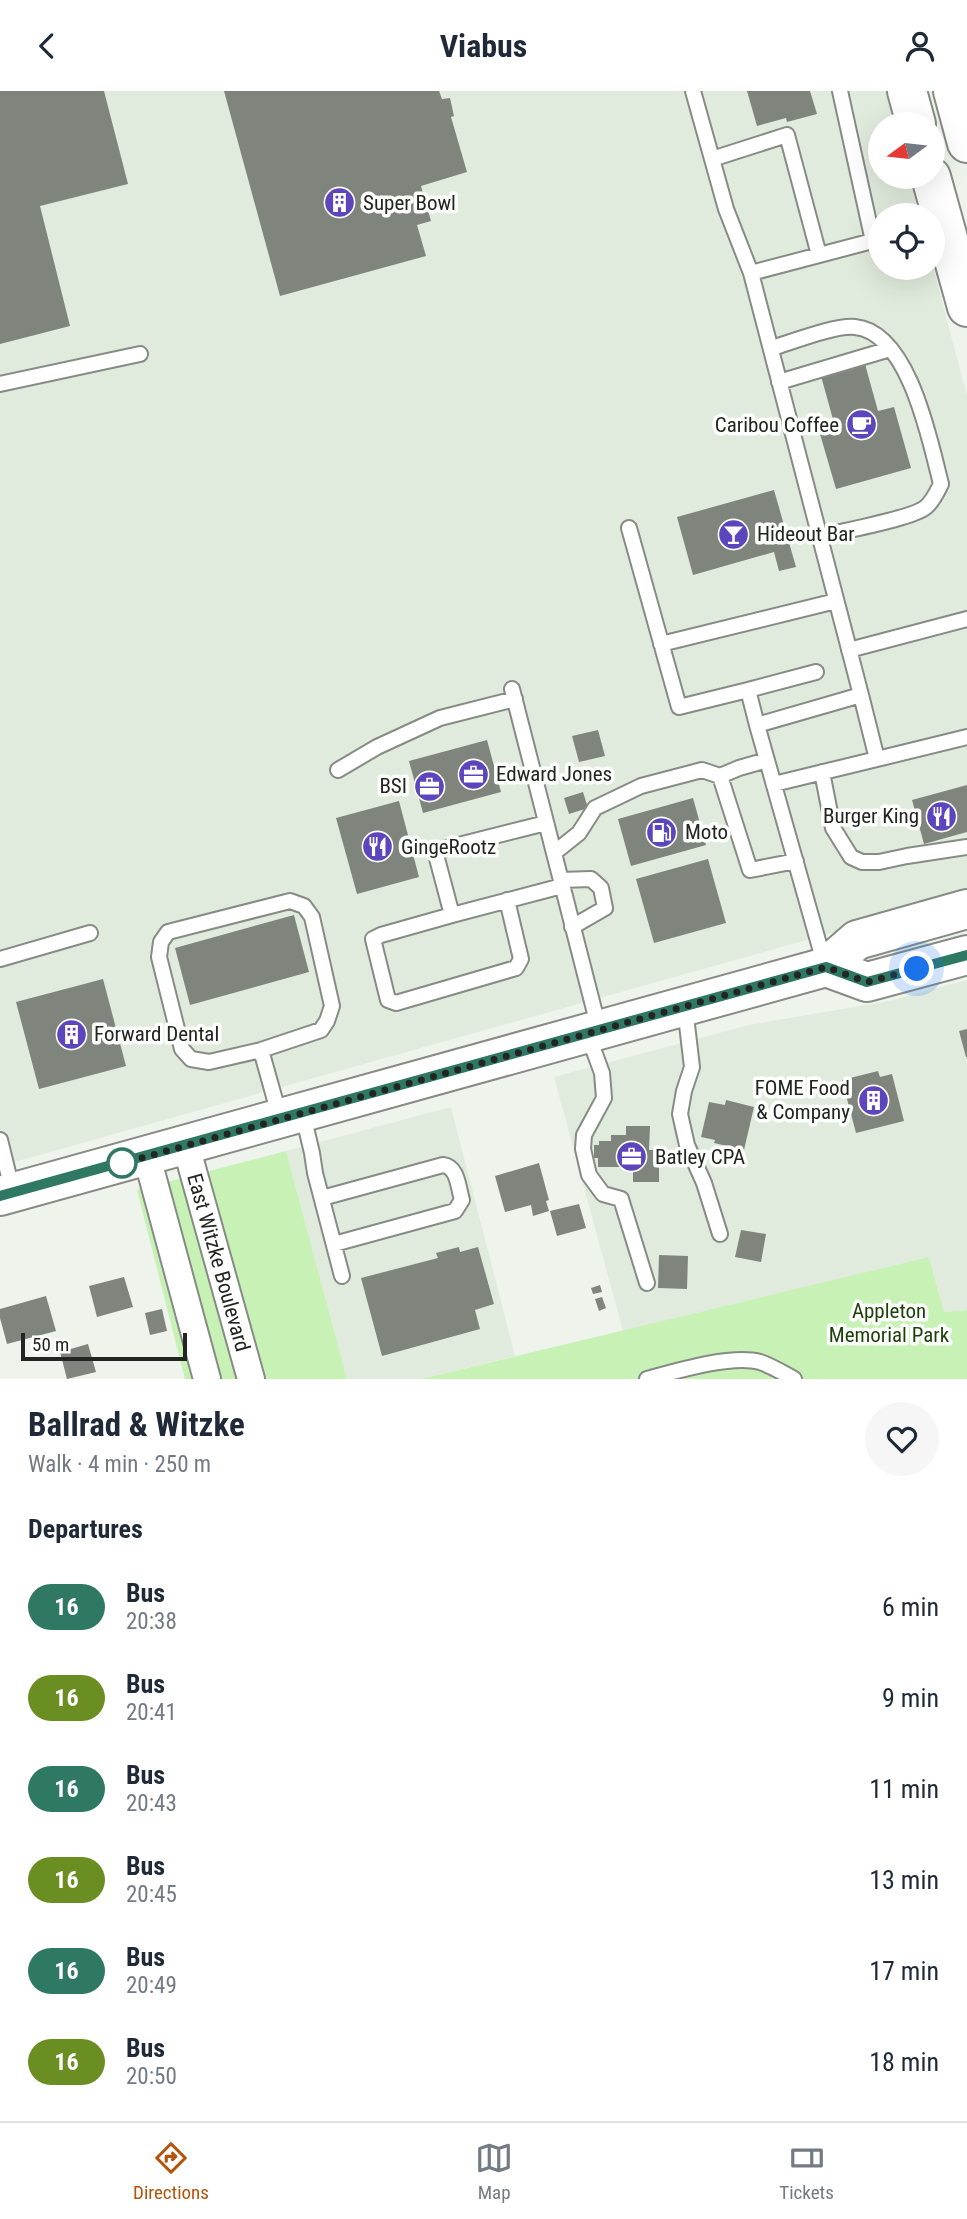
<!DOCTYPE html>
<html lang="en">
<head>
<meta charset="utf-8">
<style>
	:root { --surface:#fff; --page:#f6f6f7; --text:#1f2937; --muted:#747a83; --line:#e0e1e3; --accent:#b45309 }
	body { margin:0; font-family:"Roboto Condensed",sans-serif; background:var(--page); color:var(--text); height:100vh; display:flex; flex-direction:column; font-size:26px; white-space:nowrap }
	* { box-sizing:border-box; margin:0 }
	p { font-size:23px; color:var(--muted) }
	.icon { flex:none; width:38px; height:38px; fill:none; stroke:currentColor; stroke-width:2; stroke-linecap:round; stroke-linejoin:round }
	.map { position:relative; height:1288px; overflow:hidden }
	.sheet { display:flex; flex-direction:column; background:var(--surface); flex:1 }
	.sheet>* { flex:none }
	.badge { padding:0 14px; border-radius:23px; font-size:24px; line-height:46px }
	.needle { width:46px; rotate:255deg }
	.tools { position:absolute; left:868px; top:21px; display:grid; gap:14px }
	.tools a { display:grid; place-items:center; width:77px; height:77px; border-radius:50%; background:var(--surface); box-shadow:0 7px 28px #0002; font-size:35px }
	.scale { position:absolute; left:21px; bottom:18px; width:166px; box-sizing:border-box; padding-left:7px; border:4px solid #232522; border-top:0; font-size:19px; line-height:24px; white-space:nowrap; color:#232522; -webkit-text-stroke:5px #fdfffc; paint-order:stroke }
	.you { position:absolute; width:35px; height:35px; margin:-18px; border:5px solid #fff; border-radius:50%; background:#1a73e8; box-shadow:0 0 0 10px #1a73e833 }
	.map>.badge { position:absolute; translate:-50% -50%; box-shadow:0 0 0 4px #fff }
	h2 { padding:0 28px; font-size:26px; line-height:63px }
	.round { display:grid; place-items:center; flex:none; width:74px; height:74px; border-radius:37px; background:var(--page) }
	.head { display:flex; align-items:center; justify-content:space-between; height:119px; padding:0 28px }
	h1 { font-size:33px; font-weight:700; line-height:52px }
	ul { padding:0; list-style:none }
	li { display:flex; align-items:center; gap:21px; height:91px; padding:0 28px }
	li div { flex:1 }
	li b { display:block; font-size:26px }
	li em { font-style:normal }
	li .badge { min-width:77px; font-weight:700; text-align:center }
	header { display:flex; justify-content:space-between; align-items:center; height:91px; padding:0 28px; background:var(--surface); font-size:32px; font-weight:700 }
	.dock { display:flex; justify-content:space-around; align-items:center; height:98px; border-top:2px solid var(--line); background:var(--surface); font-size:19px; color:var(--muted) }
	.dock a { display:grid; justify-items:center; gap:4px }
	.dock .selected { color:var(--accent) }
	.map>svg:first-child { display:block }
</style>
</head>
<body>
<header><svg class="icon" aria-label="back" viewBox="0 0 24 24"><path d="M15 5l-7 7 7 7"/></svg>Viabus<svg class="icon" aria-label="person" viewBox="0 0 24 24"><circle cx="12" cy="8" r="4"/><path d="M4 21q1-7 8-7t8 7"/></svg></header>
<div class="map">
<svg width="967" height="1288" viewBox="0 0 967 1288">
	<rect width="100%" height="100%" fill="#eef3ec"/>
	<path fill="#e1ebdd" d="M0 0H886L895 33H880V86H909L919 124H880V177L933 176 967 305V804L0 1075Z
		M967 889V1219L944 1221 929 1166 623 1240 554 986 749 934 889 910Z
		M451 1016 515 1265 421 1288H347L286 1060Z"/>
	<path fill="#c7f1b5" d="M286 1060 347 1288H185L137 1099Z
		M929 1166 944 1221 967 1219V1288H421Z"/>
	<path fill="#7f847d" d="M0 0H104L128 93 40 115 70 235 0 253Z
		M224 0H439L442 8 450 7 454 25 451 26 467 81 421 95 431 130 417 134 426 165 280 205Z
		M747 0H810L817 23 787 31 786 27 757 35Z
		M865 273 878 320 894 316 911 377 836 398 818 336 834 332 821 285Z
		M774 399 796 476 779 480 774 461 693 484 677 426Z
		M598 639 605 665 579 671 572 645Z
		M487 649 501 701 423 722 409 670Z
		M967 694V741L924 753 912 709Z
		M583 701 588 717 569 723 564 707Z
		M693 707 706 754 631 775 618 728Z
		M399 710 419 786 357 803 336 727Z
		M708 768 726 832 654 852 636 788Z
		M294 824 309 881 190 914 175 857Z
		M103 888 126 975 39 998 16 911Z
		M967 938V966H966L959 940Z
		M878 980 880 986 892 983 904 1030 856 1042 842 989Z
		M726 1009 754 1016 744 1059 714 1052 715 1049 701 1046 709 1011 725 1014Z
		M626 1035H650L649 1059H659V1091H633V1076H598V1067H594V1054H599V1050H611V1044H626Z
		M539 1072 549 1109 546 1110 549 1120 533 1125 531 1114 505 1121 495 1085Z
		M579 1113 586 1137 557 1145 550 1120Z
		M741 1139 766 1143 761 1171 735 1166Z
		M459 1156 460 1161 478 1156 494 1213 475 1219 480 1238 382 1265 361 1187 438 1167 436 1162Z
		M659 1164 688 1165 687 1198 658 1197Z
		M124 1186 133 1216 97 1226 89 1195Z
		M600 1194 602 1201 593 1203 591 1197Z
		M46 1205 56 1240 7 1253 0 1227V1218Z
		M602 1206 606 1217 599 1220 595 1208Z
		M162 1218 167 1240 150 1244 145 1222Z
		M88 1253 96 1281 67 1288 60 1261Z"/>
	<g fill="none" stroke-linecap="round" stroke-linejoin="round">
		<defs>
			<path id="service" d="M693 0 726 118 751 182 861 604 757 634 824 871
				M840 0 873 150
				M712 68 787 44 819 164
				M751 182 880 148
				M772 257C792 251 835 234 855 236 909 241 930 350 941 393 937 401 933 410 926 416 912 428 841 440 818 446
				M779 291 890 258
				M0 293 140 263
				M629 437 679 616 748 599 757 634
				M661 553 836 510
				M849 559 967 528
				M512 598 599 938
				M748 599 816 581
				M877 668 967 646
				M767 669 739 677 720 685 750 779 796 770
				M338 679 377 656 440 627 515 608
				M822 681 833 737 851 766 862 771H879L907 765 967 756
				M774 693 877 668 861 604
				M546 732 435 760 452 824 562 795
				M554 762 579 742 595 717 641 695 702 679 720 685
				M561 789 591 788 601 797 605 817 572 836
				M452 824 381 844 373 848 388 909 396 912 516 877 521 868 507 809
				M0 868 90 842
				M685 917 692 976 684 1000 680 1023 687 1054 704 1092 720 1143
				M588 944 602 982 604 1007 584 1044 583 1058 589 1084 603 1103 621 1108 647 1192
				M261 959 321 939 327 930 332 915 312 826 304 815 290 810 168 841 161 851 159 866 182 958 191 968 209 971 261 959 280 1027
				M303 1024 312 1062 315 1082 342 1185
				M0 1049 12 1098
				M322 1107 443 1074C458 1076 458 1096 462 1109L455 1120 334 1153
				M647 1288C676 1280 732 1263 760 1271 772 1275 783 1282 794 1288"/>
			<g id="minor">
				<path id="s1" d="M186 1055 251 1288"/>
				<path d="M147 1066 207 1288"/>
			</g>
			<path id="secondary" d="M907 0 916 33
				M953 0 967 52
				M931 86 967 216
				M826 876 867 891 967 864
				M0 1105 826 876 857 849 967 818"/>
		</defs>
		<use href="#service" stroke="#878b85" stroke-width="18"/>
		<use href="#minor" stroke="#878b85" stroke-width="30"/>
		<use href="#secondary" stroke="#878b85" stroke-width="42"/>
		<use href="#service" stroke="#fff" stroke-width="14"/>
		<use href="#minor" stroke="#fff" stroke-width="26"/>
		<use href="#secondary" stroke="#fff" stroke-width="38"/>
	</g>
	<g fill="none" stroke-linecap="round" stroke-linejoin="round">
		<defs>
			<path id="line" d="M0 1105 826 876 867 891 967 864"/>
		</defs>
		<use href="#line" stroke="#fff" stroke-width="16"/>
		<use href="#line" stroke="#2e7864" stroke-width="10"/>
		<path stroke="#232522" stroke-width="7" stroke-dasharray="0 12.6" d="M122 1072 120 1073 826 876 867 891 917 878"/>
	</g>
	<defs>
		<symbol id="building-disc" viewBox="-11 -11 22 22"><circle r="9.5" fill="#5c45bd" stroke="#fdfffc"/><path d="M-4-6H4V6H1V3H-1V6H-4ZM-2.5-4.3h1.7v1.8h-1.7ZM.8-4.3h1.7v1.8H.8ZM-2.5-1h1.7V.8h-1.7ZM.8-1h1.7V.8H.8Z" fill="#fff"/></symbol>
		<symbol id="cafe-disc" viewBox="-11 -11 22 22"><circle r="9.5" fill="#5c45bd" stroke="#fdfffc"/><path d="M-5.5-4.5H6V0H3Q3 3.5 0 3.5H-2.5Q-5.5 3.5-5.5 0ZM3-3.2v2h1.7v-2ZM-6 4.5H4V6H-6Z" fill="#fff"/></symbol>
		<symbol id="bar-disc" viewBox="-11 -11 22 22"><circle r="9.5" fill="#5c45bd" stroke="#fdfffc"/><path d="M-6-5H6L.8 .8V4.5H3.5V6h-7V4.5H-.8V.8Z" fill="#fff"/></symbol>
		<symbol id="office-disc" viewBox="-11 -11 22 22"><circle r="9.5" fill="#5c45bd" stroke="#fdfffc"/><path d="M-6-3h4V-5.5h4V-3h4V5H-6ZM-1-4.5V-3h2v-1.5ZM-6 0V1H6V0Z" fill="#fff"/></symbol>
		<symbol id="restaurant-disc" viewBox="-11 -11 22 22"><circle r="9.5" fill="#5c45bd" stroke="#fdfffc"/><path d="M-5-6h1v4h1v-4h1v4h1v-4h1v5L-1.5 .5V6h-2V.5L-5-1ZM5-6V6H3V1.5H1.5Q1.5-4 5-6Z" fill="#fff"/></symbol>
		<symbol id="fuel-disc" viewBox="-11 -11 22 22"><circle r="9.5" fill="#5c45bd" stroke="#fdfffc"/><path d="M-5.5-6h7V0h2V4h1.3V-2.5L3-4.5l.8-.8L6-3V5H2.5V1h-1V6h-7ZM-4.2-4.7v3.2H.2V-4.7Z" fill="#fff"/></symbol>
	</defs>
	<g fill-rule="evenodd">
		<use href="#building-disc" x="322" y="94" width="35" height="35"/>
		<use href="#cafe-disc" x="844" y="316" width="35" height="35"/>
		<use href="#bar-disc" x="716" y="426" width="35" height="35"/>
		<use href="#office-disc" x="456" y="666" width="35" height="35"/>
		<use href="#office-disc" x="412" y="678" width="35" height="35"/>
		<use href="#restaurant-disc" x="924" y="708" width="35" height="35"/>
		<use href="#fuel-disc" x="644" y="724" width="35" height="35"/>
		<use href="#restaurant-disc" x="360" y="738" width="35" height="35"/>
		<use href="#building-disc" x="54" y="926" width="35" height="35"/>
		<use href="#building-disc" x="856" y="992" width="35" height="35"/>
		<use href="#office-disc" x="614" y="1048" width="35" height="35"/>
	</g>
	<circle fill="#fff" stroke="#2e7864" stroke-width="3.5" cx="122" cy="1072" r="14"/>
	<g text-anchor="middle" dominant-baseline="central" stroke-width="7" stroke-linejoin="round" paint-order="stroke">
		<g font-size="21" fill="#232522" stroke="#fdfffc" text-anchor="start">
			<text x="363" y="112">Super Bowl</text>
			<text x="839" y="334" text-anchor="end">Caribou Coffee</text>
			<text x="757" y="443">Hideout Bar</text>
			<text x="496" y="683">Edward Jones</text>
			<text x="407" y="695" text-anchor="end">BSI</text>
			<text x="919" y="725" text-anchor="end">Burger King</text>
			<text x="685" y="741">Moto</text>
			<text x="401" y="756">GingeRootz</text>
			<text x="94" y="943">Forward Dental</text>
			<text x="850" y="997" text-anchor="end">FOME Food<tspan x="850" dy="24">&amp; Company</tspan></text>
			<text x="655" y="1066">Batley CPA</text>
		</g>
		<g font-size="21" fill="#232522" stroke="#fdfffc">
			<text stroke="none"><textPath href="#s1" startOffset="121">East Witzke Boulevard</textPath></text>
		</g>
		<g font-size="21" fill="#1e3e0a" stroke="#fdfffc">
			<text x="889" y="1220">Appleton<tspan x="889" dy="24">Memorial Park</tspan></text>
		</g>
	</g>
</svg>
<div class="tools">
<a><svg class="needle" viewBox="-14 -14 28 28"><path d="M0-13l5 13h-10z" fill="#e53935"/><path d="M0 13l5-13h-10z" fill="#747a83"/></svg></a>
<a><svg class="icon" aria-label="locate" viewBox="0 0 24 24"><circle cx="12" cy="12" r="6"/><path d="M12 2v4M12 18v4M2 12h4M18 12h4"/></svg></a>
</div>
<div class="scale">50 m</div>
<div class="you" style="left:917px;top:878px"></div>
</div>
<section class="sheet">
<div class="head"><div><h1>Ballrad &amp; Witzke</h1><p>Walk · 4 min · 250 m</p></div><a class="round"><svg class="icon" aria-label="heart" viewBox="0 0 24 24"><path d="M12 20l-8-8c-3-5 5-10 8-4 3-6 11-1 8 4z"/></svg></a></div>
<h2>Departures</h2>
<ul>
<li><span class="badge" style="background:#2e7864;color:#fff">16</span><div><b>Bus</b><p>20:38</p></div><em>6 min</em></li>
<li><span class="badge" style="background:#6b8e23;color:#fff">16</span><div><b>Bus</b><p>20:41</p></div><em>9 min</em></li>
<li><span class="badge" style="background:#2e7864;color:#fff">16</span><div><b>Bus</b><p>20:43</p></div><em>11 min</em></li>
<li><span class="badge" style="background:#6b8e23;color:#fff">16</span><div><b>Bus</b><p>20:45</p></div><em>13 min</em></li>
<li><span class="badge" style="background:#2e7864;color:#fff">16</span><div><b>Bus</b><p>20:49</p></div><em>17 min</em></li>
<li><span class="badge" style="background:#6b8e23;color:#fff">16</span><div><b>Bus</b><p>20:50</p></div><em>18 min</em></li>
</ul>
</section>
<nav class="dock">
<a class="selected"><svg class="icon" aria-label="directions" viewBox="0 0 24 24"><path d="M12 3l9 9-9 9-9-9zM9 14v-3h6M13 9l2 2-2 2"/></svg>Directions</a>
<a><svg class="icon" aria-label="map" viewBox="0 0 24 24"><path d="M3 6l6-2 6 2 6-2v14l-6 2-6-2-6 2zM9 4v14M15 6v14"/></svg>Map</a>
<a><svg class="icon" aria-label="tickets" viewBox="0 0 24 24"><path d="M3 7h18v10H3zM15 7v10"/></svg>Tickets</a>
</nav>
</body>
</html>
